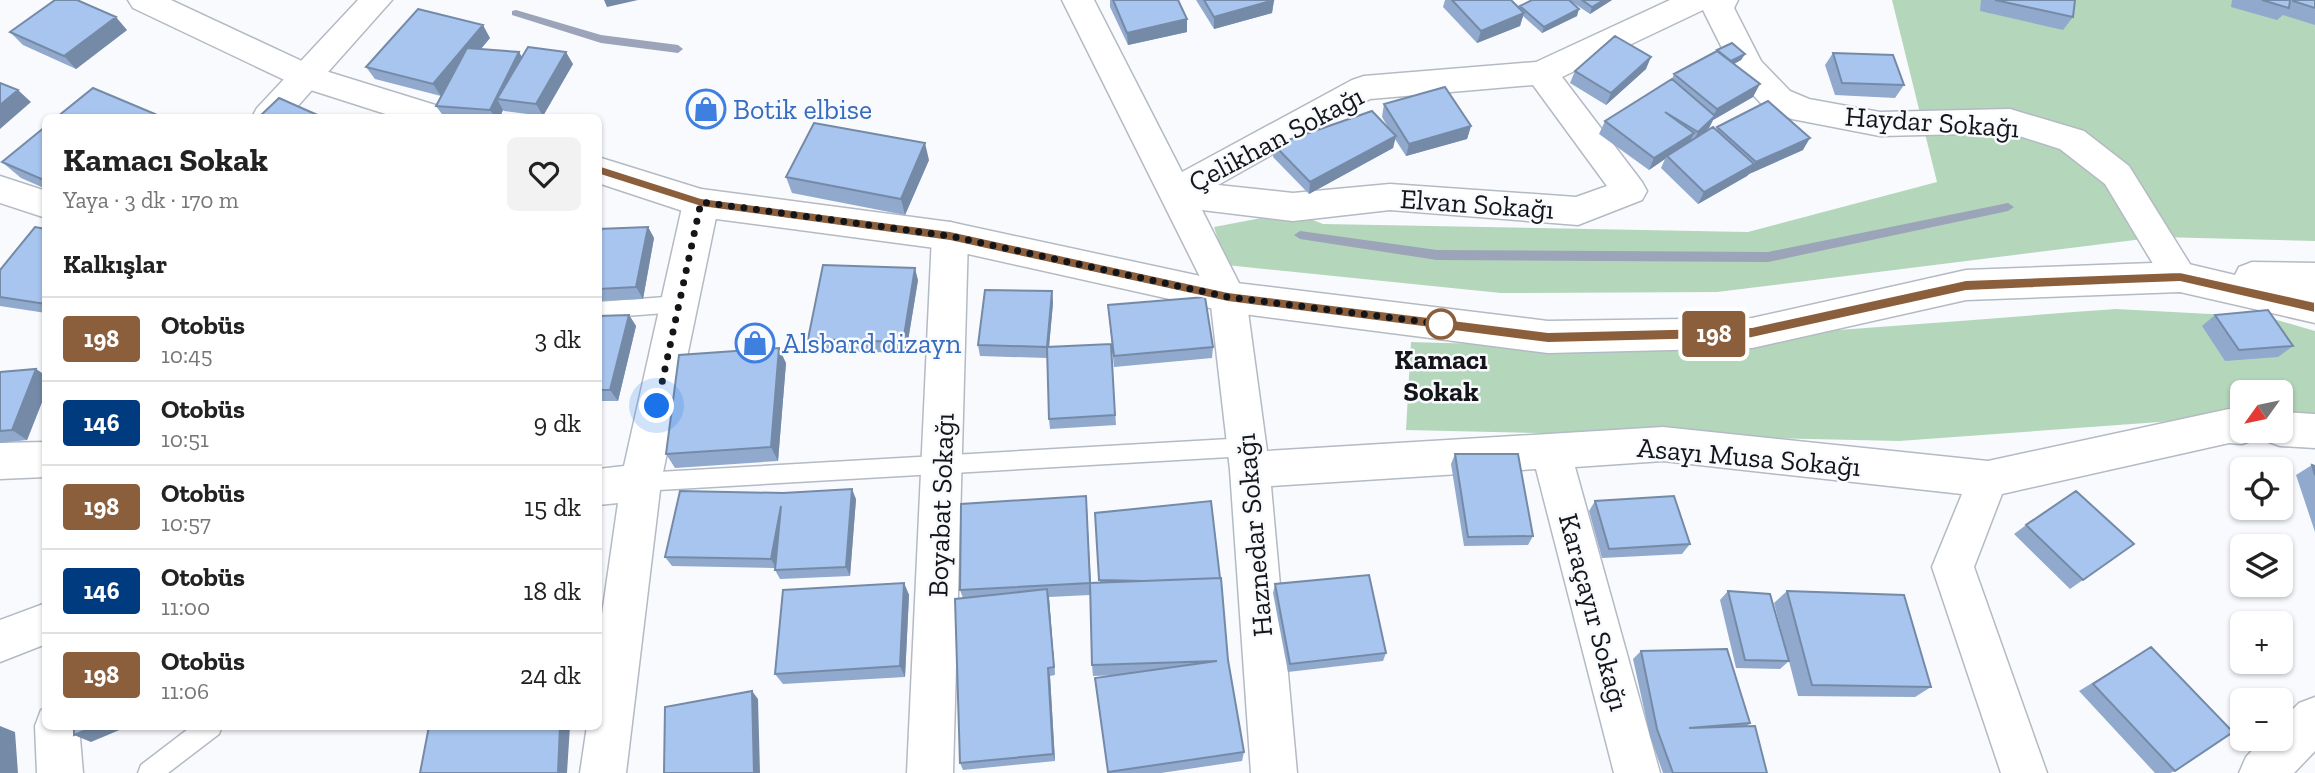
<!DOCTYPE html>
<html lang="tr">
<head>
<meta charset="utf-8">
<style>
	:root { --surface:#fff; --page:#f2f2f2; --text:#222; --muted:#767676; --line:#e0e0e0 }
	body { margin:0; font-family:"Zilla Slab",serif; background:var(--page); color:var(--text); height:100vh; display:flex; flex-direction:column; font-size:26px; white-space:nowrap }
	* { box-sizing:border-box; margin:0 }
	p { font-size:23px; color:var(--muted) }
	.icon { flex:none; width:38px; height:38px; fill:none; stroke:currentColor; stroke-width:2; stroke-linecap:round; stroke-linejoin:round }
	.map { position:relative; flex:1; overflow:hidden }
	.side { position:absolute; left:42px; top:114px; width:560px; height:616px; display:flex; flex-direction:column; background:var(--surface); border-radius:10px; box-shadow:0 2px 5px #0004 }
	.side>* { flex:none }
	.badge { padding:0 14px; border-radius:5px; font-size:24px; line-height:46px }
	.needle { width:46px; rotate:237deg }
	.tools { position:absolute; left:2230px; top:380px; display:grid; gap:14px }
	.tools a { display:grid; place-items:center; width:63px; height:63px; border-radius:10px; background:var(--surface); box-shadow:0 2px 5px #0004; font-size:35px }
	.you { position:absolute; width:35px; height:35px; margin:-18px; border:5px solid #fff; border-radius:50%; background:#1a73e8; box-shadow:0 0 0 10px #1a73e833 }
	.map>.badge { position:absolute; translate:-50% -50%; box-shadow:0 0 0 4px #fff }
	h2 { padding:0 21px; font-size:26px; line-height:63px }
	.round { display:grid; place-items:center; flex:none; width:74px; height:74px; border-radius:10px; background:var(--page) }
	.summary { display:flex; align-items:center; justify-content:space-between; height:119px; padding:0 21px }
	h1 { font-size:33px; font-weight:700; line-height:52px }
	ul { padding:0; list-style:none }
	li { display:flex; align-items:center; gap:21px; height:84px; padding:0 21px; border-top:2px solid var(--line) }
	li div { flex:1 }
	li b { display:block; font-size:26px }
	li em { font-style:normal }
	li .badge { min-width:77px; font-weight:700; text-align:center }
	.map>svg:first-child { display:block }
</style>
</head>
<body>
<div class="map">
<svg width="2315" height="773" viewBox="0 0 2315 773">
	<rect width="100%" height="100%" fill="#f8fafe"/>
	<path fill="#b4d6bb" d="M1892 0H2315V241L2159 237 1717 292 1501 293 1226 265 1214 227 1293 212 1323 224 1748 232 1937 182Z
		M2116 309 2267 317 2315 331V420L2280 418V392H2242V416L1899 441 1406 430 1411 342C1646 350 1882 326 2116 309Z"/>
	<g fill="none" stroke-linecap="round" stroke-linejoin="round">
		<path fill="#9ba4b8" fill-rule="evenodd" d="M516 10 601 35 678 45 683 49 678 53 601 43 512 15V11Z
			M2008 203 2014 207 2008 211 1768 262 1437 260 1300 239 1294 235 1300 231 1437 250 1768 252Z"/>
		<defs>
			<path id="service" d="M679 296 686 299 688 304 686 309 679 312 598 318V302Z
				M1247 438 1254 441 1257 447 1254 453 1247 456 641 491 634 488 631 482 634 476 641 473Z
				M192 726H222L219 734 168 773H138L141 765Z"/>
			<path id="minor" d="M358 0H392L288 117H252L257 108Z
				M1062 0H1094L1182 172 1352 80 1364 76 1536 62 1670 0H1738L1734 8 1761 61 1790 91 1809 99 1880 112 2010 109 2084 131 2129 166 2198 277 2193 287 2180 292 2167 287 2105 184 2060 149 2010 133 1880 136 1792 119 1766 109 1736 76 1703 10 1562 77 1642 182 1647 191 1642 200 1578 225 1390 210 1293 221 1202 210 1246 297 1267 451 1663 427 1988 461 2229 409 2242 410V430H2260L2256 439 2242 444 2229 443 2002 494 1974 567 2047 773H2001L1932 567 1962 494 1663 461 1575 467 1660 773H1614L1536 469 1271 486 1297 773H1251L1230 470 1210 297ZM1533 85 1607 186 1576 197 1390 184 1293 193 1218 185 1370 99Z
				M0 176 46 191V218L0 203Z
				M701 189 713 193 719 203 661 482 626 773H580L587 726H598V642L618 503 598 505V469L624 466 683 203 689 193Z
				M950 222 963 226 968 236 953 773H907L932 236 937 226Z
				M2280 412 2315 414V448L2280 446 2266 441 2261 430H2280Z
				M46 442V477L0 479V443Z
				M46 603V644L0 662V620Z
				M2315 697V751L2294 773H2239L2246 757 2264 738H2280V722L2299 703Z
				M46 709V726H79L83 773H37L35 726 41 710Z"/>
			<path id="tertiary" d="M128 0H171L319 69 445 108 450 117H395L295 85 133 8Z
				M598 157 701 189 950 222 1228 282 1548 321 1752 318 1966 270 2180 262 2235 275 2239 267 2252 262 2315 263V323L2180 292 1966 300 1752 348 1548 353 1228 312 950 250 701 217 598 183Z"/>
		</defs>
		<use href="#service" stroke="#b4bac3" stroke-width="3"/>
		<use href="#minor" stroke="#b4bac3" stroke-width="3"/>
		<use href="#tertiary" stroke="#b4bac3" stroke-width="3"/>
		<use href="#service" fill="#fff" fill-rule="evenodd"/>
		<use href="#minor" fill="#fff" fill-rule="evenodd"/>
		<use href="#tertiary" fill="#fff" fill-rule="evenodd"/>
	</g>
	<path fill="#90a9cd" d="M1110 0H1178L1187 19V32L1128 45 1110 7Z
		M1196 0H1274L1272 13 1214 29Z
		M1445 0H1511L1519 8 1520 6 1577 16 1542 33 1523 16 1520 26 1477 43 1443 7Z
		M1569 0H1612L1590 14Z
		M1981 0H2075L2073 17 2063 30 1980 11Z
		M2232 0H2315V25L2283 15 2277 20 2231 7Z
		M127 30 76 69 23 45 10 32Z
		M490 38 481 49 519 52 522 57 573 64 543 116 504 111 503 110 500 117H444L436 106 441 96 375 79 366 67Z
		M1833 53 1904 85 1895 98 1835 95 1825 65Z
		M1745 54 1741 60 1734 64 1753 97 1713 120 1709 128 1703 134 1716 130 1717 127 1803 150 1749 174 1747 176 1698 204 1661 168 1665 159 1649 170 1599 134 1605 121 1672 79 1674 74Z
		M1646 69 1606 105 1570 83 1575 71Z
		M1384 104 1471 126 1467 139 1406 156 1395 139 1393 148 1309 194 1273 157 1274 145 1388 127 1382 117Z
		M46 126V189L21 178 2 162Z
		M929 160 905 215 792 193 786 177Z
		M648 227 654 238 643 299 598 301V229Z
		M46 229V313L0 306V270Z
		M918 280 906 353 812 350 808 339Z
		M1052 291 1053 303 1049 347 1111 344 1116 425 1050 429 1049 419 1047 358 980 356 978 345Z
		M1108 305 1213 347 1212 358 1114 367Z
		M629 315 636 326 618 401H598V316Z
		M2215 315 2293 346 2278 357 2225 361 2202 326Z
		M786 363 778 461 675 468 666 454Z
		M36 369 46 376V392L27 440 0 443V372Z
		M1455 454 1533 536 1528 545 1464 546 1451 464Z
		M2312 465 2315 475V532L2296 475Z
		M1086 496 1091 583 1100 582 1095 513 1228 660 1244 752 1242 761 1161 773H1108L1095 678 1120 675 1093 676 1092 665 1090 595 1049 597 1055 675 1050 676 1055 761 963 770 960 763 963 598 960 590Z
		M856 499 850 576 780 579 775 570V568L672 566 665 557Z
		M1595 501 1690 544 1682 554 1602 558 1589 511Z
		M2026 525 2134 544 2070 589 2014 534Z
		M904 583 909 595 905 677 783 684 775 674Z
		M1275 584 1386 653 1383 661 1288 672 1273 593Z
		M1728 591 1789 661 1780 669 1736 668 1720 600Z
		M1787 591 1931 687 1915 697 1798 696 1774 603Z
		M2151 647 2175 771 2170 773H2155L2079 691Z
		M1641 651 1750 723 1746 727 1767 773H1663L1650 736 1633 659Z"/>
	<path fill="#758aa7" d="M604 0H638L607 7Z
		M1274 0 1272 13 1214 29V17Z
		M1604 0H1612L1590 14 1592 7Z
		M1579 9 1577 16 1542 33 1544 27Z
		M1524 13 1520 26 1477 43 1481 31Z
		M116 17 127 30 76 69 64 56Z
		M1187 19V32L1128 45 1127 33Z
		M483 25 490 38 441 96 433 84Z
		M519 52 526 65 497 99 503 110 500 117H495L490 110Z
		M566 52 573 64 543 116 536 104Z
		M1745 54 1741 60 1727 68 1731 61Z
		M1651 57 1646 69 1606 105 1611 93Z
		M1760 84 1753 97 1713 120 1709 128 1692 144 1698 132 1711 119 1717 109Z
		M18 90 31 102 0 129V105Z
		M1471 126 1467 139 1406 156 1409 144Z
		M1694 133 1688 145 1667 156 1665 159 1649 170 1654 158Z
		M1396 136 1393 148 1309 194 1310 182Z
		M1810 138 1803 150 1749 174 1747 176 1698 204 1704 192 1754 165 1756 162Z
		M925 143 929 160 905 215 901 199Z
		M648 227 654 238 643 299 636 287Z
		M915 268 918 280 906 353 903 342Z
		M1052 291 1053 303 1048 358 1047 347Z
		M629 315 636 326 618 401 610 390Z
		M779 348 786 363 778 461 771 447Z
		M36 369 46 376V392L27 440 12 430Z
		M852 489 856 499 850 576 846 567Z
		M1086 496 1087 509 1091 595 1090 583Z
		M781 506 776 568 771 559Z
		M904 583 909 595 905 677 900 666Z
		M1047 589 1049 598 1055 675 1054 667Z
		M1048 668 1050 676 1055 761 1053 754Z
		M752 691 758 699 760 773H754Z
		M0 726 15 732 18 773H0Z
		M96 726H129L91 742 74 735Z
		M560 726H570L567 773H558Z"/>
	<path fill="#a7c5ee" stroke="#758aa7" stroke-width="2" d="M55 0H77L116 17 64 56 10 32Z
		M1113 0H1178L1187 19 1127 33Z
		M1204 0H1274L1214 17Z
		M1452 0H1511L1524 13 1481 31Z
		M1532 0H1569L1579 9 1544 27 1520 6Z
		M1582 0H1604L1592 7Z
		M1995 0H2075L2073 17Z
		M2262 0H2290L2289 8Z
		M2293 0H2315V8L2293 1Z
		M418 9 483 25 433 84 366 67Z
		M1615 36 1651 57 1611 93 1575 71Z
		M1732 43 1745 54 1731 61 1717 50Z
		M528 47 566 52 536 104 497 99Z
		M467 48 519 52 490 110 436 106Z
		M1717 51 1760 84 1717 109 1674 74Z
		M1833 53 1893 55 1904 85 1842 83Z
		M1672 79 1715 116 1698 132 1665 112 1694 133 1654 158 1605 121Z
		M0 83 18 90 0 105Z
		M1445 87 1471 126 1409 144 1384 104Z
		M93 88 155 114 151 117H57Z
		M279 98 322 117H259Z
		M1768 101 1810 138 1756 162 1717 127Z
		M1372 111 1396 136 1310 182 1274 145Z
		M814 123 925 143 901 199 786 177Z
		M46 126V181L2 162Z
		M1713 127 1754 164 1704 192 1667 156Z
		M35 227 46 229V304L0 297V270Z
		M648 227 636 287 598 289V229Z
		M823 265 915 268 903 342 808 339Z
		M985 290 1052 291 1047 347 978 345Z
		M1205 297 1213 347 1114 356 1108 305Z
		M2268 310 2293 346 2239 350 2215 315Z
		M629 315 610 390H598V316Z
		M1111 344 1115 415 1049 419 1047 347Z
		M779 348 771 447 666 454 679 355Z
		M36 369 12 430 0 431V372Z
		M1455 454H1518L1533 536 1468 537Z
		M2312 465 2315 466V475Z
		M852 489 846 567 775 570 781 506 771 559 665 557 680 491 783 493Z
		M2076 491 2134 544 2083 580 2026 525Z
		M1086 496 1090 583 960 590 961 504Z
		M1674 496 1690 544 1609 549 1595 501Z
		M1211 501 1220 578 1143 581 1099 580 1095 513Z
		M1369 575 1386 653 1290 664 1275 584Z
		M1221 578 1228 660 1244 752 1108 772 1095 678 1217 661 1092 665 1090 583Z
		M904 583 900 666 775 674 783 590Z
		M1047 589 1054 667 1048 668 1053 754 960 763 955 599Z
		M1728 591 1770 594 1789 661 1745 660Z
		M1787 591 1904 595 1931 687 1812 685Z
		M2151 647 2233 732 2175 771 2093 684Z
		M1727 649 1750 723 1689 728 1755 726 1767 773H1673L1657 729 1641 651Z
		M752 691 754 773H664L665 707Z
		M74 726H96L74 735Z
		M429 726H560L558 773H420Z"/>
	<path fill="#8b5e3c" stroke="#fff" stroke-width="2" d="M598 165 701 198 950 231 1228 292 1548 332 1752 327 1966 280 2126 274 2180 272 2315 302V313L2180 282 2126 284 1966 291 1752 338 1548 343 1228 302 950 241 701 207 594 173V167Z"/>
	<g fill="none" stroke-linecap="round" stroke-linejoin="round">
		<path stroke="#131518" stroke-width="7" stroke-dasharray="0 12.6" d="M657 406 701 202 950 236 1228 297 1441 324"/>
	</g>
	<defs>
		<symbol id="shop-ring" viewBox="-11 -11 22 22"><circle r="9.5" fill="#f8fafe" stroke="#3f7fe0" stroke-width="1.5"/><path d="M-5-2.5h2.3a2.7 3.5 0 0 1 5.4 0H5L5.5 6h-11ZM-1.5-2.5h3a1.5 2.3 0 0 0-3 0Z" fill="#3f7fe0"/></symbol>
	</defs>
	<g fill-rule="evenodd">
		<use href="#shop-ring" x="684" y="87" width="44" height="44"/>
		<use href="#shop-ring" x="733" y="321" width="44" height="44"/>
	</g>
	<circle fill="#fff" stroke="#8b5e3c" stroke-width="3.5" cx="1441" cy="324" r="14"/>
	<g text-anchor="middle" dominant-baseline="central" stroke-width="5" stroke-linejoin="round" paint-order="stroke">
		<g font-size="28" fill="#366cbe" stroke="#f8fafe" text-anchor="start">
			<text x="733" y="109">Botik elbise</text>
			<text x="782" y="343">Alsbard dizayn</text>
		</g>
		<g font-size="28" fill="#131518" stroke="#f8fafe">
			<text transform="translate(1932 122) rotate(4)">Haydar Sokağı</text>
			<text transform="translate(1276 139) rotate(-28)">Çelikhan Sokağı</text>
			<text transform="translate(1477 204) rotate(4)">Elvan Sokağı</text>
			<text transform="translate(1749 457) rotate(5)">Asayı Musa Sokağı</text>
			<text transform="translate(941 505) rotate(-88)">Boyabat Sokağı</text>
			<text transform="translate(1254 535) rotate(-95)">Haznedar Sokağı</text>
			<text transform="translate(1594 612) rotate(75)">Karaçayır Sokağı</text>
		</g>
		<g font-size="28" font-weight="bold" fill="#131518" stroke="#f8fafe">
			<text x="1441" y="359">Kamacı<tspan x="1441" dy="32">Sokak</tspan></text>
		</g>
	</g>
</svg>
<div class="tools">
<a><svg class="needle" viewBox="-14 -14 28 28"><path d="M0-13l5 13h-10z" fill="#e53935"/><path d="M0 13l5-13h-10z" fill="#767676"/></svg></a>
<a><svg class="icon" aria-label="locate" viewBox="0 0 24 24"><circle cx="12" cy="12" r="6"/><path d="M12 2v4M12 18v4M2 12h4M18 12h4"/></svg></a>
<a><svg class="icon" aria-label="layers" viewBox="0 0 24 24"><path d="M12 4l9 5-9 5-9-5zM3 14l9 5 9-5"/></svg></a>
<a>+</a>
<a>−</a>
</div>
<div class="you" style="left:657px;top:406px"></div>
<b class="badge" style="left:1714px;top:334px;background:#8b5e3c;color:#fff">198</b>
<section class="side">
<div class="summary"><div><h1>Kamacı Sokak</h1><p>Yaya · 3 dk · 170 m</p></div><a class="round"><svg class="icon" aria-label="heart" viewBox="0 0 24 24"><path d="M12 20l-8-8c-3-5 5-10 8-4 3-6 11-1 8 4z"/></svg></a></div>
<h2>Kalkışlar</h2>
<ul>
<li><span class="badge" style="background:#8b5e3c;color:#fff">198</span><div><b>Otobüs</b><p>10:45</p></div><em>3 dk</em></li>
<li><span class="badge" style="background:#003b80;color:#fff">146</span><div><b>Otobüs</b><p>10:51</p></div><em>9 dk</em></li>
<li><span class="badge" style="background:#8b5e3c;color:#fff">198</span><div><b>Otobüs</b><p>10:57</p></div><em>15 dk</em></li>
<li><span class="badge" style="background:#003b80;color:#fff">146</span><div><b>Otobüs</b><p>11:00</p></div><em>18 dk</em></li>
<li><span class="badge" style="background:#8b5e3c;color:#fff">198</span><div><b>Otobüs</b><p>11:06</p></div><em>24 dk</em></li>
</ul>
</section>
</div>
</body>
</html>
